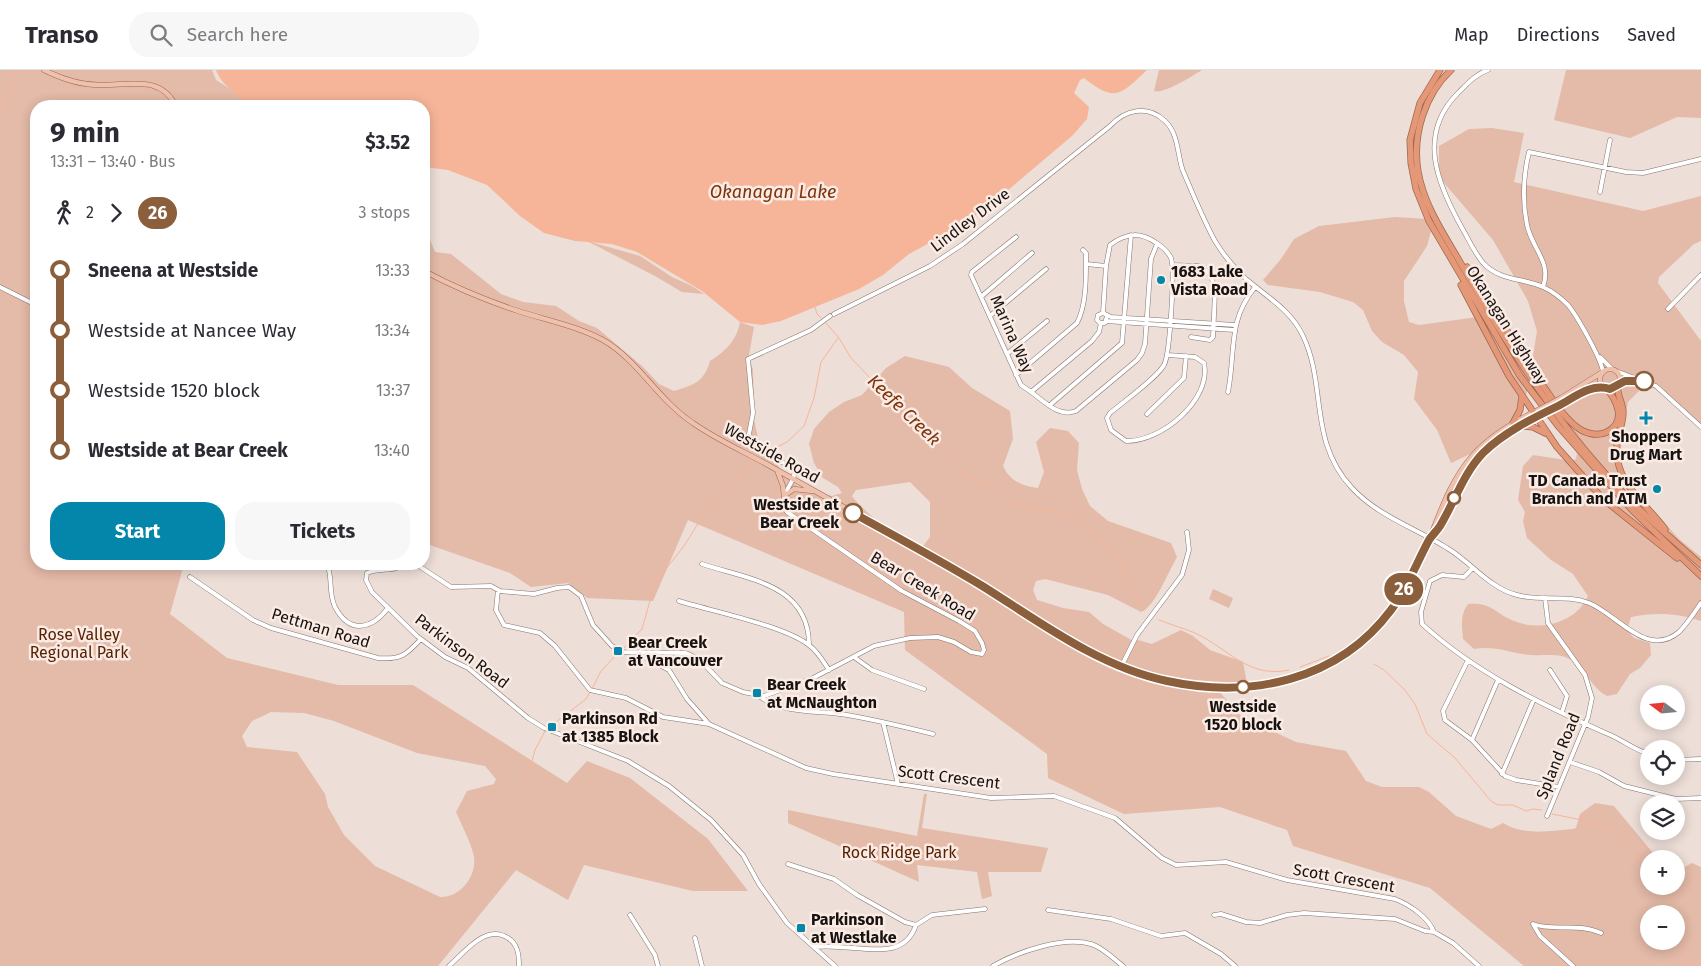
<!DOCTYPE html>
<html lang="en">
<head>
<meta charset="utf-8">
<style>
	:root { --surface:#fff; --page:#f7f7f7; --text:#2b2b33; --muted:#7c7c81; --line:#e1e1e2; --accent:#0386a9 }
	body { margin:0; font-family:"Fira Sans",sans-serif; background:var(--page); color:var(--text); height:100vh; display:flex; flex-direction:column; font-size:19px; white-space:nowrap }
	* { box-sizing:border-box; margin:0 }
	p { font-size:16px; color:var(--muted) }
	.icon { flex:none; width:28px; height:28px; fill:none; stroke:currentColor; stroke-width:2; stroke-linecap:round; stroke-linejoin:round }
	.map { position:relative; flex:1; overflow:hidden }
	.panel { position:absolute; left:30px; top:30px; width:400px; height:470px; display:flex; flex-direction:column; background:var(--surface); border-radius:20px; box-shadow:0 2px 12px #0003 }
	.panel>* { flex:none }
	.badge { padding:0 10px; border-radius:16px; font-size:18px; line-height:32px }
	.needle { width:32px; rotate:286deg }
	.fabs { position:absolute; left:1640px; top:615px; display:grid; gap:10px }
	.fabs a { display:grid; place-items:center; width:45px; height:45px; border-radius:50%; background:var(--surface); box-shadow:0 2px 12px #0003; font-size:25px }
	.map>.badge { position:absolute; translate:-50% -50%; box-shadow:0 0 0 2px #fff }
	.legs { display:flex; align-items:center; gap:8px; height:55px; padding:0 20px; font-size:16px }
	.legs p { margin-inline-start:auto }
	.headline { display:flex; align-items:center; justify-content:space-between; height:85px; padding:0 20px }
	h1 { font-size:28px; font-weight:700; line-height:38px }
	.cta { display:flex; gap:10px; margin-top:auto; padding:10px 20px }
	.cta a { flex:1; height:58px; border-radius:20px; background:var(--accent); color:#fff; font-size:20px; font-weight:700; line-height:58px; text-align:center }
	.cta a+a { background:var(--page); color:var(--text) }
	ul { padding:0 20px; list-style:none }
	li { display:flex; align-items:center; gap:18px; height:60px; font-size:19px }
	li i { display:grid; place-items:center; width:8px; height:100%; margin:0 6px; background:currentColor }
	li i::after { content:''; width:12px; height:12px; margin:-6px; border:4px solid; border-radius:50%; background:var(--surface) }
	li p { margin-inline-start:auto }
	li:first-child i { background:linear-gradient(#0000 50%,currentColor 0) }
	li:last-child i { background:linear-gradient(currentColor 50%,#0000 0) }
	header { display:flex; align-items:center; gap:30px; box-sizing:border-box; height:70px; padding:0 25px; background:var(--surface); border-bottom:1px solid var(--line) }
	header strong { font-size:24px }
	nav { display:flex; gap:28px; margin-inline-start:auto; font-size:18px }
	.search { width:350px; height:45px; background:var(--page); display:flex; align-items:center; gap:12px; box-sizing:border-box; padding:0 18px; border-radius:20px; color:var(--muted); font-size:19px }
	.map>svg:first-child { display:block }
</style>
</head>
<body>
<header>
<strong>Transo</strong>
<div class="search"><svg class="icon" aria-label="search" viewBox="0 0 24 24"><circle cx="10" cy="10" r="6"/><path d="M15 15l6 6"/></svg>Search here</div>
<nav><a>Map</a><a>Directions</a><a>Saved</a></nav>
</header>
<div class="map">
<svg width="1701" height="896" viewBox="0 0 1701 896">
	<rect width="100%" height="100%" fill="#edded7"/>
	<path fill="#e4baa8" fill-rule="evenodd" d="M0 0H212L216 10 237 23 245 36H36V494H184L170 544 227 588 338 615H413L567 713 587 691 630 708 708 769 748 821H693L584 795 568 830 516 800 438 896H0ZM271 642 304 643 334 651 417 683 485 696 496 709 494 714 467 721 456 742C462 756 471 772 474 787 477 806 460 828 440 827L375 796 344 765 328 737 325 724 297 682 247 677 242 666 252 651Z
		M1159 0H1202C1192 6 1165 24 1154 21Z
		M1566 0H1701V48L1677 47 1630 68 1554 50Z
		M1492 58 1524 63 1514 112 1643 141 1701 126V171L1694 174 1659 207 1658 213 1701 271V358L1655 319 1646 314 1628 332 1620 373 1621 394 1631 415 1679 469 1701 487V551C1679 543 1654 542 1631 547L1627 560 1634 568 1650 573 1651 585 1640 598 1630 604 1617 624 1607 626C1592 618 1587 602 1573 591 1560 582 1546 586 1532 585 1511 584 1497 575 1474 579L1463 569C1462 556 1460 545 1468 534 1492 532 1494 543 1514 551 1540 562 1576 553 1588 526L1573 504 1551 490 1527 468 1523 451 1525 442 1518 430 1523 396 1533 385 1572 391 1576 389 1577 383 1535 308 1533 286 1537 261 1528 231 1493 170 1439 107V76L1469 59Z
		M1395 147 1427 149 1432 157 1427 176 1404 211V231L1409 252 1419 255 1493 245 1530 314 1518 346 1500 370 1451 393 1437 360 1414 329 1418 302 1404 285 1382 272 1372 261 1363 240 1353 232 1320 222 1268 215 1263 210 1281 189 1294 169 1319 156Z
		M424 155 435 182 451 184 501 224 523 232 556 236 579 251 597 258 642 296 659 314 674 321C694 315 704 312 710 291 726 281 737 270 740 252L754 257 749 285 753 300 754 349 758 368 786 407 799 417 832 426 842 423 838 417 823 408 814 393 809 374 814 359 829 342 844 332 862 325 886 298 905 286 949 297 972 318 1010 341 1013 369 1003 396C1010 411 1022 416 1038 418L1044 402 1036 372 1050 358 1068 361 1079 373 1077 400 1082 419 1090 436 1108 451 1171 473 1177 487C1169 500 1155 537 1141 542L1108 525 1045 509 1036 511 1033 520 1037 530 1063 538 1089 542 1103 554 1135 572 1138 570 1152 574 1181 560 1193 566 1210 580 1243 592 1248 618H1216L1242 647 1296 672 1346 681 1366 711 1382 717H1419L1429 722 1456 746 1491 759 1503 753C1524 766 1549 761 1573 759L1576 758 1580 744 1595 733 1614 736 1658 789H1649V816H1676V796L1683 798 1692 793 1701 797V896H1524L1430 818 1293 776 1287 760 1220 737 1124 744 1048 708 1047 684 905 580 904 542 688 450 653 531 587 528 568 513 531 517 510 503 424 473ZM910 412 930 432V467L921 479C916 478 909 477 905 475 898 471 855 432 852 426L856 420ZM1649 844H1676V871H1649Z
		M587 171 640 186 672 207 692 216 704 224 682 222 655 206Z
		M1213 519 1233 528 1229 538 1209 529Z
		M924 724H927L922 758 1048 778 1041 802H988L992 826 982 829 977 802 917 795 919 812 788 753V740L917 766Z"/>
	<path fill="#f6b599" d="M216 0H1147C1120 25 1116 33 1084 8L1080 10 1074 23 1089 37 1087 49 1072 66 988 137 957 158 909 184 883 205 859 219 781 251 762 255 740 252 702 221 637 182 612 174 575 171 544 163 520 146 487 115 448 100 424 97V36H245C237 22 221 15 216 0Z"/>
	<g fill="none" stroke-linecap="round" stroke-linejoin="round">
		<path stroke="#f6b599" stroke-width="1" d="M0 48 17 0
			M424 190 425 198
			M424 226 427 206
			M815 237 817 244 821 248
			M826 253 839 268 851 288 880 318 928 359 960 401 990 416 1003 427 1015 434 1040 441 1059 442 1085 454 1119 489 1139 535 1145 540
			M769 381 787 372 804 356 814 328 821 292 838 268
			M1159 550C1171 555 1184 558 1195 563 1228 578 1248 609 1289 600
			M622 580 642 559 655 513 684 476 717 423 755 392
			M1374 594 1384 600 1404 619 1415 634 1427 664 1455 688 1491 731 1498 735H1513L1526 741 1533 739 1542 740
			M1300 597 1329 586
			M592 619 601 601 619 582
			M548 658 586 629 590 622
			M526 712 535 680 545 661
			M1552 744 1602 754 1615 763 1649 797
			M1666 816 1673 844
			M1676 859 1684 884 1694 896"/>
		<defs>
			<path id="minor" d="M1488 0C1476 4 1467 14 1458 23 1416 65 1438 115 1462 158 1469 170 1475 184 1484 194 1501 211 1523 208 1543 217 1552 221 1561 228 1568 235 1577 246 1601 288 1603 302
				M1600 122 1610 70
				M1016 167 972 202 971 205 1021 315 1031 322 1092 271 1099 262 1101 253
				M1086 194 1106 196
				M1173 195 1199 196 1208 202 1212 209 1215 223 1213 267 1210 270 1191 267
				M0 217 36 235
				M1543 217C1552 192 1532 179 1527 155 1522 130 1523 107 1529 82L1626 102 1643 103 1701 89
				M982 226 1032 183
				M1668 239 1701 205
				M1103 243 1106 196 1110 175C1127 162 1141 162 1158 174 1164 178 1168 182 1171 188 1175 199 1170 284 1164 295 1157 308 1123 332 1110 343L1107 348 1111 360 1126 371C1161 372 1212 330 1204 293L1195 287 1168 285
				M834 244 930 196 963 174 1110 56C1125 40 1147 34 1165 51 1179 64 1177 85 1183 101 1193 124 1203 149 1215 171 1223 184 1235 199 1246 209 1267 227 1291 240 1303 266 1327 316 1308 371 1352 418 1378 446 1415 458 1447 478 1471 492 1489 518 1517 525 1541 532 1565 524 1589 533 1617 544 1647 589 1679 562 1687 554 1694 543 1701 533
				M990 246 1046 199
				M1107 246 1105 253H1100L1097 250 1098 245 1103 243 1111 247 1235 255
				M1106 251 1234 260
				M1007 284 1047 251
				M1600 287 1612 299
				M1616 301 1656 316 1701 357
				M1016 305 1077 253C1087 234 1086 205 1086 183L1083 180
				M1619 313 1642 311
				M1031 322C1044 331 1059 348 1076 341L1137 290 1142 283 1145 274 1151 189 1157 174
				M1228 322C1236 281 1227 252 1255 217
				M1050 335 1122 273 1131 165
				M1147 344 1184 308 1186 286
				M327 494C333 507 328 523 335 537 350 565 372 559 388 538
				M405 494C393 503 380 497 367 503L366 510 372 522 417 566 445 587 468 598 528 648 544 658 628 691 669 716 711 750 743 785 759 814 787 853 835 896
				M416 494 451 517 491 516 500 521 534 524 557 518 569 517 581 526 593 555 612 576 623 582 686 583 699 589 722 613 743 622 764 626 813 608 874 576 910 568 938 567 954 572 971 582 982 584 984 580 982 573 975 561 959 551 902 521 787 442C775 423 798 415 794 397L776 390 748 369 753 343 748 289 811 260 830 246
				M702 494C747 509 809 514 809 575
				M1473 498 1464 507 1442 505 1430 511 1421 542 1422 554C1476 603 1542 635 1608 664 1623 670 1634 680 1649 684
				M190 507 253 550 271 558 378 588C401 590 406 585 421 569
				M498 520 496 540 504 555 540 563 555 576 590 620 626 628 663 647 709 654 806 698 833 704 991 728 1054 726 1115 748 1162 788 1176 795 1226 792 1287 810 1395 829C1410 835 1428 847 1434 862
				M1545 528 1548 553 1585 605 1592 628 1588 647 1547 746
				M679 531C711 541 786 556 810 576 818 582 823 591 829 600
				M640 582 642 586 669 600 687 629 709 654
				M854 587 872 600 924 619
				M1468 590 1443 641 1445 650 1472 670 1505 706 1516 710 1559 717
				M1121 597 1137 565 1182 505 1189 480 1187 462
				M1550 600 1567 626 1562 642
				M759 626C784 645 817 640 847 645 876 650 905 657 933 664
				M883 652 898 714
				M1472 670 1498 610
				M1676 690 1701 689
				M1570 692 1599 702 1624 716 1676 729 1701 728
				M1502 704 1534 629
				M788 794 834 809 857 825 905 852 916 855 932 845 985 839
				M1048 840 1111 849 1161 866 1185 863 1221 884 1235 896
				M630 845 655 885 658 896
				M1214 845 1221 844 1246 852 1260 853 1287 845 1304 843 1395 849 1425 861 1434 862 1453 873 1479 896
				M695 868 702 896
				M814 877C856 872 902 896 916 855
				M449 896C464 883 486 853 508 868 518 874 519 885 519 896
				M993 896C1017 882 1063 866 1091 874 1102 877 1114 889 1123 896
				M1573 896 1540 866 1533 854C1554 862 1577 852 1601 863"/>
			<path id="major" d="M44 0C62 9 79 15 100 15 129 16 160 4 176 36
				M424 201C454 217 485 230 518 241 546 250 577 256 603 270 637 289 658 330 693 353 717 370 745 382 770 396 834 432 899 467 962 504 1026 541 1087 590 1161 610 1214 624 1279 622 1328 595 1377 568 1409 521 1429 470 1441 440 1451 410 1473 385 1491 365 1515 351 1540 339
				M1600 309a10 10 0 1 1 20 0a10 10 0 1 1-20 0Z
				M1561 328 1601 303
				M1563 333 1590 318 1604 317
				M777 400 783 416 784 426
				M784 426 794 419 812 421
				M1431 466C1446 451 1452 430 1462 412 1481 381 1507 365 1538 346"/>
			<path id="highway" d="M1440 0 1420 33 1410 70 1411 93 1416 119 1429 151 1520 306 1559 357 1633 441 1701 506
				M1451 0C1425 24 1412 65 1418 101 1424 137 1446 167 1464 199 1510 281 1562 361 1629 429 1651 452 1677 473 1701 495
				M1467 197C1493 236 1516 278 1544 317 1554 331 1565 350 1581 360 1589 364 1599 366 1607 362 1628 351 1616 329 1605 317
				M1461 215 1509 306 1557 377 1603 429 1677 488
				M1618 315C1616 325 1624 334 1623 344 1623 355 1617 364 1617 375 1614 413 1644 431 1665 459
				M1513 353 1520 340 1522 326
				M1521 356 1533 357 1545 363"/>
		</defs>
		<use href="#minor" stroke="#837570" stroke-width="5"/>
		<use href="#major" stroke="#9d6953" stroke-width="5.5"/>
		<use href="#highway" stroke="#9d6953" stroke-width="7"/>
		<use href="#minor" stroke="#fff" stroke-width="4"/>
		<use href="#major" stroke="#efc1ad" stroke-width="4.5"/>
		<use href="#highway" stroke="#e49877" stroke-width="5.5"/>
		<defs>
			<path id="major-bridge" d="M1540 339 1561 328
				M1541 344 1563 333"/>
		</defs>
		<use href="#major-bridge" stroke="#9d6953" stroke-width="5.5" stroke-linecap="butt"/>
		<use href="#major-bridge" stroke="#efc1ad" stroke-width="4.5"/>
	</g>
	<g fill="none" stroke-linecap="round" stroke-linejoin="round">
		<defs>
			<path id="line-1" d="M853 443C897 467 941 491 984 517 1041 553 1100 597 1167 611 1250 629 1338 611 1391 540 1407 519 1416 494 1429 470 1432 465 1437 461 1440 456 1455 431 1463 404 1483 383 1503 363 1533 348 1558 336 1575 327 1591 313 1610 319L1625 311H1644"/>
		</defs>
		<use href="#line-1" stroke="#fff" stroke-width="11"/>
		<use href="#line-1" stroke="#8b5e3c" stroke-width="8"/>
	</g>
	<g fill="#0386a9" stroke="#faebe5" stroke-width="2">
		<circle cx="1161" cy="210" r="5"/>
		<path d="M1643.5 340.5h5v5h5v5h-5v5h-5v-5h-5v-5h5z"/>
		<circle cx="1657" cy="419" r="5"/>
		<rect x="613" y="576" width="10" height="10" rx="2.5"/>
		<rect x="752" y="618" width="10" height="10" rx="2.5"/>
		<rect x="547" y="652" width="10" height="10" rx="2.5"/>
		<rect x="796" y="853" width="10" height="10" rx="2.5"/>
	</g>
	<g fill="#fff" stroke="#8b5e3c" stroke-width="2.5">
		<circle cx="1644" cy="311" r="9"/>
		<circle cx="1454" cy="428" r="6"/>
		<circle cx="853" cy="443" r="9"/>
		<circle cx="1243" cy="617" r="6"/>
	</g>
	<g text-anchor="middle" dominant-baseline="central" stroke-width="5" stroke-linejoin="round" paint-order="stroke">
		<g font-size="16" fill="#181310" stroke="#faebe5">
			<text transform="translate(970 150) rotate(-37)">Lindley Drive</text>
			<text transform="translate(1507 255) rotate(58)">Okanagan Highway</text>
			<text transform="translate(1012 264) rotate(66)">Marina Way</text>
			<text transform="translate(772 383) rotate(29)">Westside Road</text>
			<text transform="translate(923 516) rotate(31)">Bear Creek Road</text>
			<text transform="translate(321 558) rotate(17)">Pettman Road</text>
			<text transform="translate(462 581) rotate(37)">Parkinson Road</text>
			<text transform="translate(1558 686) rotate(-68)">Spland Road</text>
			<text transform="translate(949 707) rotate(7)">Scott Crescent</text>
			<text transform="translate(1344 808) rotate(10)">Scott Crescent</text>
		</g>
		<g font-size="16" font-weight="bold" fill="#181310" stroke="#faebe5" text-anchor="start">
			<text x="1171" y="201">1683 Lake<tspan x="1171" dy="18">Vista Road</tspan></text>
			<text x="1646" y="366" text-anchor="middle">Shoppers<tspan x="1646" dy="18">Drug Mart</tspan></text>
			<text x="1647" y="410" text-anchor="end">TD Canada Trust<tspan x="1647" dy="18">Branch and ATM</tspan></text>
			<text x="628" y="572">Bear Creek<tspan x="628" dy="18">at Vancouver</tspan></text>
			<text x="767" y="614">Bear Creek<tspan x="767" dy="18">at McNaughton</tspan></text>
			<text x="562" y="648">Parkinson Rd<tspan x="562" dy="18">at 1385 Block</tspan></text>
			<text x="811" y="849">Parkinson<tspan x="811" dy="18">at Westlake</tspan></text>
		</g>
		<g font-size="16" font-weight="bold" fill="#181310" stroke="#faebe5" text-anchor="end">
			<text x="839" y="434">Westside at<tspan x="839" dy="18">Bear Creek</tspan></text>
			<text x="1243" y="636" text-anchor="middle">Westside<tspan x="1243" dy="18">1520 block</tspan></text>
		</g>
		<g font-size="16" fill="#592102" stroke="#faebe5">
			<text x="79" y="564">Rose Valley<tspan x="79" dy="18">Regional Park</tspan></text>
			<text x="899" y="782">Rock Ridge Park</text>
		</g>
		<g font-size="18" font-style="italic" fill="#7e330a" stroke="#faebe5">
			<text x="773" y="122">Okanagan Lake</text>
			<text transform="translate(904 340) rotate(44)">Keefe Creek</text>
		</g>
	</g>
</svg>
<div class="fabs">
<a><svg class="needle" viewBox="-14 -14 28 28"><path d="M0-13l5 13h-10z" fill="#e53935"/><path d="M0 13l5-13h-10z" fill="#7c7c81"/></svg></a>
<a><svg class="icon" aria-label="locate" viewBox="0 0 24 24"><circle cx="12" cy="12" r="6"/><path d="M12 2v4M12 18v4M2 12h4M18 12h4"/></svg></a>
<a><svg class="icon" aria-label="layers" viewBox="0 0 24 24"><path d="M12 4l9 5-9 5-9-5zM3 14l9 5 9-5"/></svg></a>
<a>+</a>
<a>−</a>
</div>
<b class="badge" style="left:1404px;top:519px;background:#8b5e3c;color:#fff">26</b>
<section class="panel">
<div class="headline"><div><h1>9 min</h1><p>13:31 – 13:40 · Bus</p></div><b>$3.52</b></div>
<div class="legs"><svg class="icon" aria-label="walk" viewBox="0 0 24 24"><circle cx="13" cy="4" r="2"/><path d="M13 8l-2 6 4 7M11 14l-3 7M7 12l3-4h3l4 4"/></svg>2<svg class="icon" aria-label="forward" viewBox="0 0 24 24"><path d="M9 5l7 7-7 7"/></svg><b class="badge" style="background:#8b5e3c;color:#fff">26</b><p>3 stops</p></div>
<ul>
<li><i style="color:#8b5e3c"></i><b>Sneena at Westside</b><p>13:33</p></li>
<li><i style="color:#8b5e3c"></i><span>Westside at Nancee Way</span><p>13:34</p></li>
<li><i style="color:#8b5e3c"></i><span>Westside 1520 block</span><p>13:37</p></li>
<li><i style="color:#8b5e3c"></i><b>Westside at Bear Creek</b><p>13:40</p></li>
</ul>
<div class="cta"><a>Start</a><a>Tickets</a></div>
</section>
</div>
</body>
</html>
